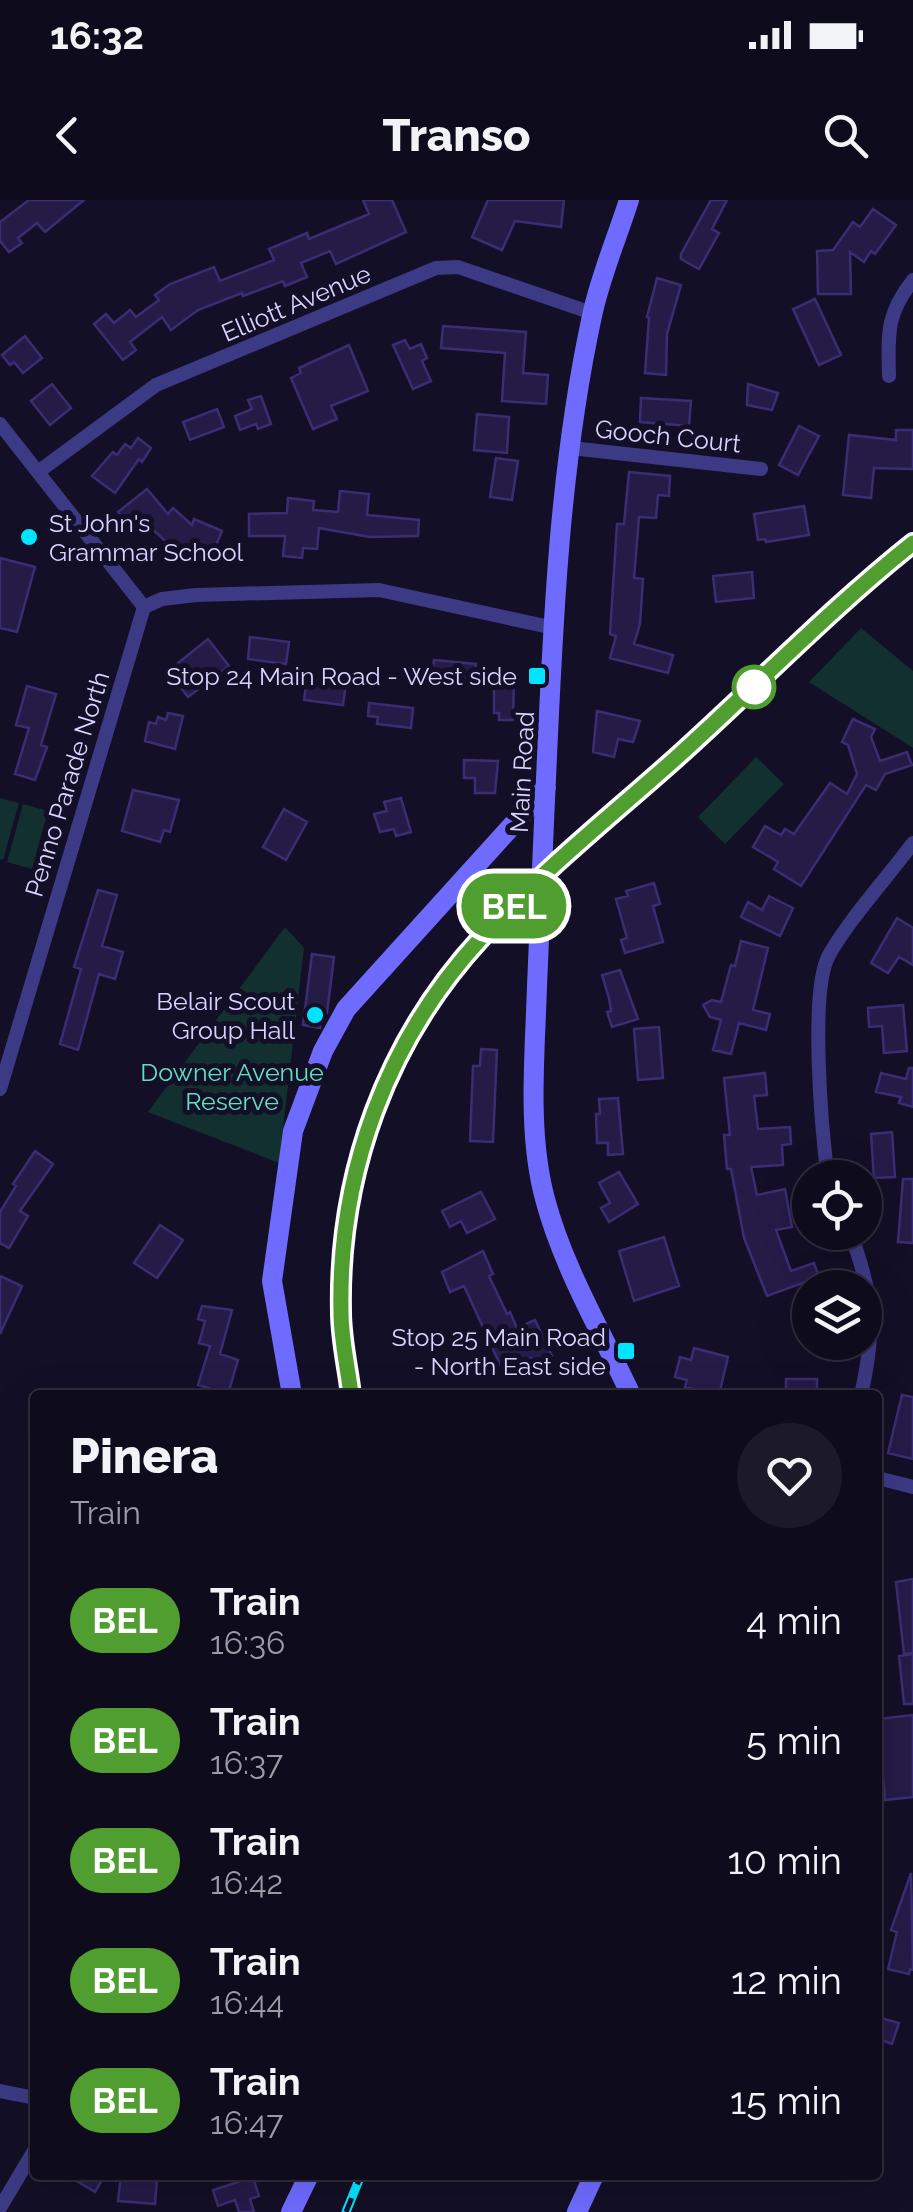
<!DOCTYPE html>
<html lang="en">
<head>
<meta charset="utf-8">
<style>
	:root { --surface:#0e0b1c; --page:#1c1929; --text:#f1f3f6; --muted:#9b9ba3; --line:#2e2b3b }
	body { margin:0; font-family:Raleway,sans-serif; background:var(--page); color:var(--text); height:100vh; display:flex; flex-direction:column; font-size:38px; white-space:nowrap }
	* { box-sizing:border-box; margin:0 }
	p { font-size:32px; color:var(--muted) }
	.icon { flex:none; width:55px; height:55px; fill:none; stroke:currentColor; stroke-width:2; stroke-linecap:round; stroke-linejoin:round }
	.map { position:relative; flex:1; overflow:hidden }
	.panel { position:absolute; left:30px; top:1190px; width:852px; height:790px; display:flex; flex-direction:column; background:var(--surface); border-radius:10px; box-shadow:0 10px 40px #0002,0 0 0 2px var(--line) }
	.panel>* { flex:none }
	.badge { padding:0 20px; border-radius:32px; font-size:35px; line-height:65px }
	.tools { position:absolute; left:792px; top:960px; display:grid; gap:20px }
	.tools a { display:grid; place-items:center; width:90px; height:90px; border-radius:50%; background:var(--surface); box-shadow:0 10px 40px #0002,0 0 0 2px var(--line); font-size:50px }
	.map>.badge { position:absolute; translate:-50% -50%; box-shadow:0 0 0 5px #fff }
	.round { display:grid; place-items:center; flex:none; width:105px; height:105px; border-radius:52px; background:var(--page) }
	.summary { display:flex; align-items:center; justify-content:space-between; height:170px; padding:0 40px }
	h1 { font-size:48px; font-weight:800; line-height:75px }
	ul { padding:0; list-style:none }
	li { display:flex; align-items:center; gap:30px; height:120px; padding:0 40px }
	li div { flex:1 }
	li b { display:block; font-size:38px }
	li em { font-style:normal }
	li .badge { min-width:110px; font-weight:700; text-align:center }
	.status { display:flex; justify-content:space-between; align-items:center; height:70px; padding:0 50px; background:var(--surface); direction:ltr }
	.status svg { height:28px; fill:currentColor }
	header { display:flex; justify-content:space-between; align-items:center; height:130px; padding:0 40px; background:var(--surface); font-size:45px; font-weight:800 }
	.map>svg:first-child { display:block }
</style>
</head>
<body>
<div class="status"><b>16:32</b><svg viewBox="0 0 49 12"><path d="M0 12V9h3v3zM5 12V6h3v6zM10 12V3h3v9zM15 12V0h3v12zM26 1h20v11H26zM47 4h2v5h-2z"/></svg></div>
<header><svg class="icon" aria-label="back" viewBox="0 0 24 24"><path d="M15 5l-7 7 7 7"/></svg>Transo<svg class="icon" aria-label="search" viewBox="0 0 24 24"><circle cx="10" cy="10" r="6"/><path d="M15 15l6 6"/></svg></header>
<div class="map">
<svg width="913" height="2012" viewBox="0 0 913 2012">
	<rect width="100%" height="100%" fill="#130f26"/>
	<path fill="#12302f" d="M861 428 913 471V548L809 482Z
		M756 557 784 584 725 644 698 617Z
		M0 598 19 603 3 660 0 659Z
		M23 604 48 611 32 669 7 662Z
		M285 727 304 748 279 963 148 912Z"/>
	<path fill="#241b47" stroke="#3b2d73" stroke-width="2.5" d="M29 0H84L45 32 37 23 18 38 22 43 9 52 0 41V22Z
		M363 0H392L406 32 336 64 330 51 301 63 307 77 285 86 283 81 243 96 242 93 198 110 171 130 162 117 130 142 136 150 123 160 94 124 106 114 114 123 130 110 136 117 159 100 155 95 170 84 214 67 220 81 274 60 269 49 307 33 309 39 369 14Z
		M488 0H564L561 27 515 21 502 50 472 37Z
		M711 0H727L712 29 719 33 699 69 681 59V54Z
		M873 9 896 25 875 54 871 51 864 62 850 52 851 94H818L817 51 833 50 853 22 860 27Z
		M657 78 681 85 667 134 666 175 645 173 649 118 647 117Z
		M815 99 841 155 819 165 793 109Z
		M443 126 526 132 523 173 548 175 546 204 502 201 505 153 441 148Z
		M25 136 42 158 23 173 14 162 10 165 2 155Z
		M405 140 410 149 421 144 427 158 422 161 431 181 413 189 393 145Z
		M349 145 368 191 331 206 337 219 313 229 291 178 301 173 299 168Z
		M52 184 71 208 50 225 31 201Z
		M748 184 778 193 772 210 747 205Z
		M261 196 271 224 258 229 256 224 240 230 235 216 252 209 248 200Z
		M641 198 691 201 689 226 640 222Z
		M217 209 224 227 190 240 183 222Z
		M477 214 509 217 507 253 474 250Z
		M799 226 819 236 798 275 779 265Z
		M896 230H913V269L874 268 871 298 843 295 849 235 896 240Z
		M138 238 151 248 142 262 139 259 115 293 92 276 113 252 117 255 125 244 131 248Z
		M496 258 518 261 512 300 490 297Z
		M629 272 670 276 669 296 658 295 656 318 639 317 634 378 643 379 640 424 634 444 673 455 668 473 610 458 616 436 610 434 617 324H624Z
		M147 289 168 314 173 308 192 325 194 319 222 331 210 360 164 340 147 324 139 330 134 323 130 326 118 312Z
		M340 291 369 294 367 315 419 320 418 336 370 337 319 328 317 349 303 348 302 358 283 356 285 336H249V314L287 313 288 298 314 301 313 310 338 312Z
		M804 306 809 335 766 342 765 339 758 340 754 314Z
		M0 358 35 367 17 432 0 428Z
		M752 372 754 398 716 402 713 376Z
		M250 437 289 442 286 464 248 459Z
		M208 439 229 466 188 497 168 471Z
		M434 460 476 464 474 486 432 482Z
		M307 478 346 483 343 505 304 500Z
		M494 480H514L513 520H499V513H494Z
		M27 486 56 494 41 545 47 547 35 580 15 574 29 528 16 525Z
		M369 503 413 508 411 528 377 524 378 517 368 516Z
		M597 511 640 521 633 542 618 539 614 557 593 552Z
		M168 513 183 516 175 549 145 541 149 522 156 524 158 517 166 520Z
		M853 519 875 529 871 537 880 561 907 552 912 565 885 574 876 590 866 585 801 686 774 669 778 662 753 647 765 626 781 635 785 629 794 634 830 583 847 594 857 574 848 545 842 542Z
		M464 560 498 561 495 593H475V578H464Z
		M133 590 179 600 170 632 164 630 160 642 122 631Z
		M401 598 411 632 396 636 394 629 380 632 374 614 387 611 384 602Z
		M284 609 307 622 286 660 263 647Z
		M654 683 660 704 653 706 663 742 625 753 621 740 627 738 616 699 628 696 626 691Z
		M98 690 117 695 102 746 123 752 115 779 99 774 78 850 60 844 81 769 74 767Z
		M769 696 793 708 780 736 741 717 748 702 762 710Z
		M897 718 913 728V765L899 757 888 773 871 763Z
		M741 741 768 748 753 810 770 814 766 830 739 823 731 854 713 850 721 820 710 817 703 805 712 800 721 802 731 765 735 766Z
		M312 754 334 757 327 813 322 812 320 828 303 825Z
		M620 770 638 819 612 827 607 812 611 811 609 798 602 775Z
		M903 805 907 851 884 853 882 826 869 827 868 808Z
		M659 827 663 878 638 880 634 829Z
		M481 849 497 850 493 942 470 941 473 866H480Z
		M909 868H913V907L899 903 901 897 876 892 881 873 906 879Z
		M765 873 767 895 754 896 758 929 790 927 791 944 782 945 783 965 751 967 757 995 785 989 792 1027 776 1030 791 1071 814 1063 819 1077 767 1096 744 1038 731 969H727L724 935H730L724 878Z
		M618 898 623 954 608 955V943H597L596 914H600L599 899Z
		M892 932 895 977 874 978 871 934Z
		M35 951 53 964 20 1011 28 1016 9 1048 0 1043V1012L16 986 13 984Z
		M619 972 638 1004 609 1022 601 1008 610 1003 599 983Z
		M903 979H913V1043L898 1042Z
		M481 992 495 1019 467 1033 461 1021 450 1027 442 1011Z
		M160 1025 183 1040 157 1078 134 1063Z
		M664 1037 679 1086 634 1101 619 1051Z
		M483 1051 493 1074 489 1076 507 1114 510 1112 517 1128 535 1120 552 1156 533 1164 531 1158 503 1171 464 1086 450 1092 442 1072Z
		M0 1076 22 1086 0 1134Z
		M202 1106 232 1110 220 1154 238 1160 228 1194 198 1185 210 1146 199 1143 205 1121 198 1119Z
		M810 1116V1146L795 1130Z
		M694 1148 728 1157 719 1195 685 1187 687 1180 675 1177 680 1157 691 1160Z
		M786 1179H817V1195H786Z
		M902 1195 913 1197V1259L888 1253Z
		M913 1379V1453L904 1454 896 1382Z
		M913 1454V1504H904L899 1456Z
		M913 1515V1597L885 1600 878 1519Z
		M911 1673 913 1770 910 1769 909 1774 888 1769 897 1732 891 1730Z
		M878 1817 899 1823 892 1844 878 1839Z
		M67 1975H105L95 1992Z
		M121 1975H148V1978H157L155 2004 118 2001Z
		M253 1977 259 1996 250 1999 254 2012H239L235 2000 218 2006 213 1990Z"/>
	<g fill="none" stroke-linecap="round" stroke-linejoin="round">
		<path stroke="#3d3a85" stroke-width="14" d="M889 176C888 134 886 114 913 80
			M0 224 144 407 162 399 196 395 379 390 554 428
			M571 248 761 269
			M38 272 156 185 436 68 458 67 592 113
			M0 889 144 407
			M828 978C822 934 809 791 829 755 850 718 887 678 913 643
			M850 1032C874 1096 876 1128 861 1195
			M878 1278 913 1287
			M0 1891 35 1898
			M0 2008 35 1949"/>
		<path stroke="#6f6bff" stroke-width="20" d="M544 622C552 453 556 282 592 116 600 77 617 38 629 0
			M537 786C535 855 527 932 545 999 563 1067 601 1131 631 1195
			M292 1195 272 1081 293 931 323 851 346 809 546 588
			M291 2012 309 1975
			M577 2012 594 1975"/>
		<defs>
			<path id="rail" d="M351 1195C348 1168 341 1139 341 1112 339 1009 367 888 429 803 497 709 590 635 676 557 755 487 830 409 913 343
				M346 2012 361 1975"/>
		</defs>
		<use href="#rail" stroke="#00e5ff" stroke-width="9"/>
		<use href="#rail" stroke="#130f26" stroke-width="5" stroke-dasharray="15" stroke-linecap="butt"/>
		<path stroke="#6f6bff" stroke-width="20" d="M537 786 544 622"/>
	</g>
	<g fill="none" stroke-linecap="round" stroke-linejoin="round">
		<defs>
			<path id="line" d="M351 1195C348 1168 341 1140 341 1112 338 973 387 840 481 738 540 672 611 616 676 558 755 487 830 409 913 343"/>
		</defs>
		<use href="#line" stroke="#fff" stroke-width="22"/>
		<use href="#line" stroke="#509e2f" stroke-width="15"/>
	</g>
	<g fill="#00e5ff" stroke="#130f26" stroke-width="4">
		<circle cx="29" cy="337" r="10"/>
		<rect x="527" y="466" width="20" height="20" rx="5"/>
		<circle cx="315" cy="815" r="10"/>
		<rect x="616" y="1141" width="20" height="20" rx="5"/>
	</g>
	<circle fill="#fff" stroke="#509e2f" stroke-width="5" cx="754" cy="487" r="20"/>
	<g text-anchor="middle" dominant-baseline="central" stroke-width="10" stroke-linejoin="round" paint-order="stroke">
		<g font-size="25" fill="#d9d4ff" stroke="#130f26">
			<text transform="translate(296 103) rotate(-23)">Elliott Avenue</text>
			<text transform="translate(668 236) rotate(6)">Gooch Court</text>
			<text transform="translate(522 572) rotate(-87)">Main Road</text>
			<text transform="translate(67 584) rotate(-73)">Penno Parade North</text>
		</g>
		<g font-size="25" fill="#d9d4ff" stroke="#130f26" text-anchor="end">
			<text x="49" y="323" text-anchor="start">St John's<tspan x="49" dy="29">Grammar School</tspan></text>
			<text x="517" y="476">Stop 24 Main Road - West side</text>
			<text x="295" y="801">Belair Scout<tspan x="295" dy="29">Group Hall</tspan></text>
			<text x="606" y="1137">Stop 25 Main Road<tspan x="606" dy="29">- North East side</tspan></text>
		</g>
		<g font-size="25" fill="#5fe0c0" stroke="#130f26">
			<text x="232" y="872">Downer Avenue<tspan x="232" dy="29">Reserve</tspan></text>
		</g>
	</g>
</svg>
<div class="tools">
<a><svg class="icon" aria-label="locate" viewBox="0 0 24 24"><circle cx="12" cy="12" r="6"/><path d="M12 2v4M12 18v4M2 12h4M18 12h4"/></svg></a>
<a><svg class="icon" aria-label="layers" viewBox="0 0 24 24"><path d="M12 4l9 5-9 5-9-5zM3 14l9 5 9-5"/></svg></a>
</div>
<b class="badge" style="left:514px;top:706px;background:#509e2f;color:#fff">BEL</b>
<section class="panel">
<div class="summary"><div><h1>Pinera</h1><p>Train</p></div><a class="round"><svg class="icon" aria-label="heart" viewBox="0 0 24 24"><path d="M12 20l-8-8c-3-5 5-10 8-4 3-6 11-1 8 4z"/></svg></a></div>
<ul>
<li><span class="badge" style="background:#509e2f;color:#fff">BEL</span><div><b>Train</b><p>16:36</p></div><em>4 min</em></li>
<li><span class="badge" style="background:#509e2f;color:#fff">BEL</span><div><b>Train</b><p>16:37</p></div><em>5 min</em></li>
<li><span class="badge" style="background:#509e2f;color:#fff">BEL</span><div><b>Train</b><p>16:42</p></div><em>10 min</em></li>
<li><span class="badge" style="background:#509e2f;color:#fff">BEL</span><div><b>Train</b><p>16:44</p></div><em>12 min</em></li>
<li><span class="badge" style="background:#509e2f;color:#fff">BEL</span><div><b>Train</b><p>16:47</p></div><em>15 min</em></li>
</ul>
</section>
</div>
</body>
</html>
